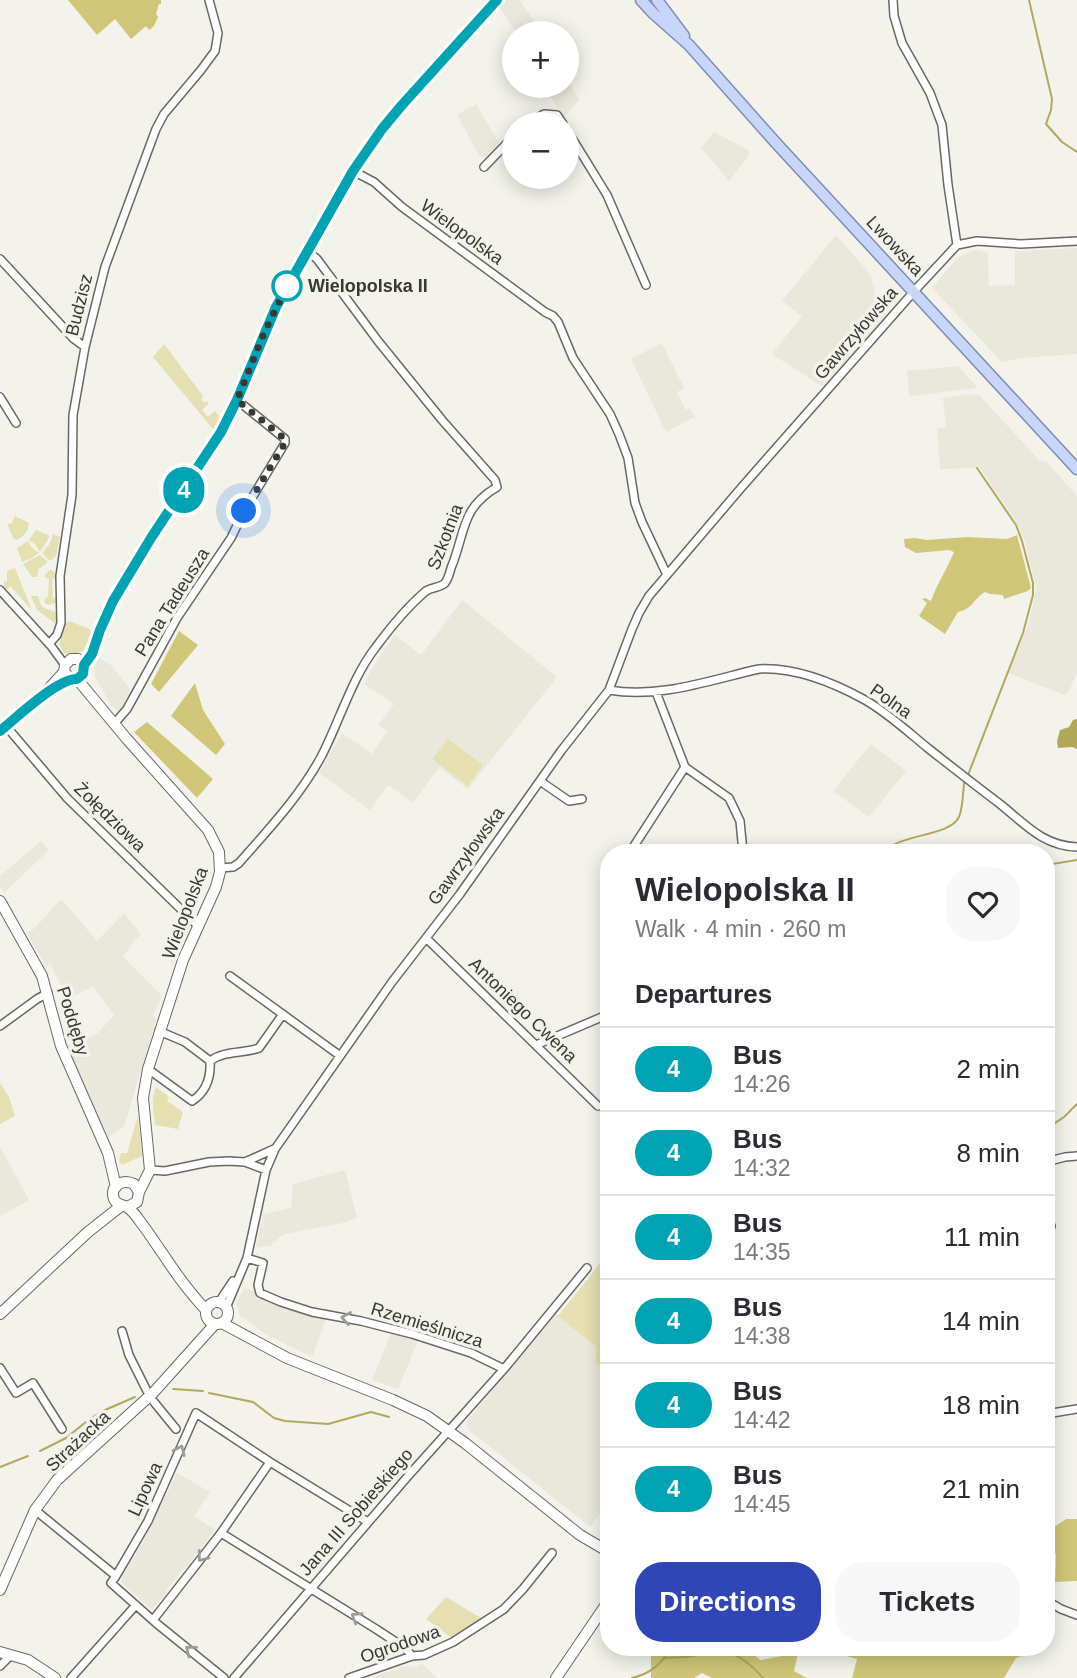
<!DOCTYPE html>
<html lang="en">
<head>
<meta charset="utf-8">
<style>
	:root { --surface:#fff; --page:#f7f7f7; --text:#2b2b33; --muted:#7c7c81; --line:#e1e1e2; --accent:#3046b7 }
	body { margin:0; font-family:Helvetica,sans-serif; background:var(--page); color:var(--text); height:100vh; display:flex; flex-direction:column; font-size:26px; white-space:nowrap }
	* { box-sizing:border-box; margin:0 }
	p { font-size:23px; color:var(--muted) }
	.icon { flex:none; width:38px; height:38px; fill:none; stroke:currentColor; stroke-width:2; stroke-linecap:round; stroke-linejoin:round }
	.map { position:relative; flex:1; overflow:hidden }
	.panel { position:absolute; left:600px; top:844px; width:455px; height:812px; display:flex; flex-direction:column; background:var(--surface); border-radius:28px; box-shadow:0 4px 18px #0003 }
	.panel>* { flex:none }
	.badge { padding:0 14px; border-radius:23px; font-size:24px; line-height:46px }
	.fabs { position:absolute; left:502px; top:21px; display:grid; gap:14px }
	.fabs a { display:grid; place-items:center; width:77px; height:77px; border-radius:50%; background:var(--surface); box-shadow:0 4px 18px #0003; font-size:35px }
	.you { position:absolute; width:35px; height:35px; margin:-18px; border:5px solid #fff; border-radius:50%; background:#1a73e8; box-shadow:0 0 0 10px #1a73e833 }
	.map>.badge { position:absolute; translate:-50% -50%; box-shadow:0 0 0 4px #fff }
	h2 { padding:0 35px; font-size:26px; line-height:63px }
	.round { display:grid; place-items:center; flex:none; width:74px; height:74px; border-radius:28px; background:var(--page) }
	.headline { display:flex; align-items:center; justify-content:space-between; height:119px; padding:0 35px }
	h1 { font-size:33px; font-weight:700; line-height:52px }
	.cta { display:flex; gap:14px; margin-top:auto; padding:14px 35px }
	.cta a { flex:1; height:80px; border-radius:28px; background:var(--accent); color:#fff; font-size:28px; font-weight:700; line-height:80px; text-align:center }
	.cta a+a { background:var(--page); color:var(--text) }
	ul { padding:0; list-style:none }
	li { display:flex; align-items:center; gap:21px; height:84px; padding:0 35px; border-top:2px solid var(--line) }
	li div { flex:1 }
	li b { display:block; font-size:26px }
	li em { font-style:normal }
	li .badge { min-width:77px; font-weight:700; text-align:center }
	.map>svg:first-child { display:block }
</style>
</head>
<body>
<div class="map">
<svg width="1077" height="1678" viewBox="0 0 1077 1678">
	<rect width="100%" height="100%" fill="#f3f3ec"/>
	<path fill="#eae8da" d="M506 0H520L541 33H516L499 6Z
		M567 78 579 100 563 118 545 86H567Z
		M476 104 499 143 486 157H480L457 115Z
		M714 132 748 150 749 155 729 181 701 148Z
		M836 235 866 269 871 277 877 302 887 314 823 387 772 354 802 316 782 301Z
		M1077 248V354L1021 358 1002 362 932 288 958 257 975 250 988 253 989 286 1015 285V251Z
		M662 343 684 388 677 392 686 410 690 408 695 417 666 432 631 359Z
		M958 366 978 388 909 396 907 371Z
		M972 394 979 395 1039 460 1046 461 1077 496V671L1070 689 1065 695 1008 673 1028 625 1034 601 1036 588 1025 541 1014 518 980 468 940 469 937 428 946 427 943 398Z
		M462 600 557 677 468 789 439 767 413 803 388 785 370 810 319 773 342 733 372 754 387 731 378 725 394 704 364 684 377 660 395 635 421 655Z
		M97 657 110 664 130 689 121 710H117L111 705 94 675Z
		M871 744 906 771 869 817 833 791Z
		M41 841 49 850 4 893 0 886V876Z
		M60 900 64 902 97 941 124 913 141 934 134 941 123 957 162 996 153 1016 157 1018 124 1127 108 1138 67 1046 98 1033 114 1015 93 986 68 999 50 964 46 967 27 933 35 928Z
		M169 934 181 946 173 965 162 952Z
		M0 1147 29 1200 0 1216Z
		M345 1170 357 1218 343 1223 284 1234 270 1246 256 1247 263 1214 291 1208 293 1184Z
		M244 1288 327 1317 312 1357 267 1335 240 1316 236 1304Z
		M556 1314 596 1347 595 1362 609 1371V1501L590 1527 469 1430 467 1425 466 1422Z
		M392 1331 419 1338 398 1389 372 1380Z
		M177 1473 210 1492 194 1516 215 1530 185 1569H183L166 1591 167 1592 162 1599 151 1609 121 1582 125 1571 143 1542Z
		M422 1663 437 1678H370L405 1666 417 1667Z"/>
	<path fill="#e6dfb2" d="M164 344 203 396 201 399 204 403 207 401 209 403 202 410 208 417 215 411 221 419 213 429 153 357Z
		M15 516 29 523C28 531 24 537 16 540L13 538 7 524 12 523Z
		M36 530 50 536 40 552 36 545 29 540Z
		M53 534 60 537 56 556 50 561 42 553 49 545Z
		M28 541 32 548 39 553 30 559 22 562 17 548Z
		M40 555 48 562 39 569 37 577H32L23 564Z
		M15 568 31 608H30L10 586 7 590 4 587V581L7 582V571Z
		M49 570H52L56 574 57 578 52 579 53 598H56L57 601 55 603 48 605 45 603 44 599 48 597 49 579 44 577Z
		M31 596H38C42 613 46 606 57 613V625L37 610Z
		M70 621 91 630 93 634 83 651 73 655 64 653 59 644 65 624Z
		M448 739 483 765 468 786 432 759Z
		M0 1083 9 1097 15 1116 0 1124Z
		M156 1087 169 1097 167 1101 183 1112 178 1129 155 1125C154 1113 150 1098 156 1087Z
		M138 1116 142 1156 122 1165 119 1160 121 1153H127Z
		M609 1252V1371L595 1362 596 1347 558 1316Z
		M446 1597 481 1618C475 1628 462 1633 452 1638L426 1619Z"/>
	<path fill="#d1c677" d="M68 0H161V4H159L156 14 158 17 154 26 149 30 146 26 131 39 115 19 97 35Z
		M1017 535 1031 588 1028 591 1004 599 1003 595 990 594 985 592C973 599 973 609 958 612L945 634 919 616 927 603 922 599 925 598 931 601C937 584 947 569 954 552L949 550 916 553 905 547 904 539 915 538 927 540 967 537 1007 539Z
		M179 631 198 645 159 692 151 684Z
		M195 683 203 710 225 744 216 755 171 716Z
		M147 722 213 779 197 798 134 732Z
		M1066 1519H1077V1581L1055 1582 1056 1554 1047 1541V1532Z
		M651 1647H746L760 1660 798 1653 794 1671 807 1678H712L702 1673 694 1678H651Z
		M787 1647H1036L1038 1650 1016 1658 1004 1678H852L857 1659 827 1650Z"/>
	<path fill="#b3a85a" d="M1077 719V749L1072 747 1058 748 1057 741 1060 730 1069 727 1073 720Z"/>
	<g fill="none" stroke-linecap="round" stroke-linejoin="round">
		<path stroke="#b3a85a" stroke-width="2" d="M1029 0 1052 99 1051 110 1046 124 1062 142 1077 152
			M968 775 1023 633 1033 595V583L1022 541 1016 525 977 468
			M884 852C901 833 949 837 959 817 963 807 963 793 964 783
			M1046 865 1077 860
			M1046 1129 1064 1117 1077 1104
			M173 1389 203 1391
			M209 1393 253 1402 274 1418 285 1421 328 1424 371 1412 389 1417
			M40 1451 66 1438 91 1418 105 1410 135 1397
			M0 1467 28 1456
			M664 1658C673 1657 684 1658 693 1656 699 1655 703 1651 709 1651 733 1649 748 1661 763 1678
			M632 1678C649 1674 663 1664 670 1647"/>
		<defs>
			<path id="street" d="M527 124 544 114 557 115 563 124
				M567 130 607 195 646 285
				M484 167 514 136
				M353 171 374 182 402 207 545 312 553 316 558 322 573 358 610 414 619 434 628 458 635 503 642 522 667 575
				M957 245 977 241 1021 244 1077 241
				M0 259 74 339 85 347
				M0 397 16 423
				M0 590 51 646 65 665
				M49 644 57 635 61 623 60 576 72 495 73 415 85 347 105 267 156 129 164 114 201 70 215 51 218 33 209 0
				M609 690C659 699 710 680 759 669 794 667 834 683 865 700 888 713 908 732 929 749 952 767 976 786 1000 804 1025 824 1043 846 1077 847
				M656 692 685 767 729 798 740 821 743 852
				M114 724 127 709 177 618 231 538 244 511 285 443V439L237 400
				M6 726 67 798 198 926
				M540 781 569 801 582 799
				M633 852 634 846 685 767
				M220 868 233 867 239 863C268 830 300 796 321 757 339 723 352 677 376 647 390 628 407 607 426 591 432 587 440 588 445 583 448 579 450 572 451 568 466 532 460 509 497 487L495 480 442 420 378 341 317 259 307 251
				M426 938 598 1106
				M230 976 339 1055
				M0 1026 37 999 48 993
				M159 1031 185 1042 210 1061C225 1050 243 1054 259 1048L283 1014
				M536 1045 609 1014
				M148 1069 192 1101C206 1092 211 1077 210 1061
				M245 1162 274 1149
				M1046 1162 1065 1157 1077 1156
				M150 1170 165 1171 209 1162 229 1161 245 1162 266 1170
				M1046 1223 1051 1226 1046 1242
				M247 1258 263 1263 258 1285 260 1293 281 1302 312 1312 361 1321 412 1334 471 1353 504 1369
				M219 1302 233 1281
				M226 1308 247 1258 266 1170 275 1149 392 982 460 894 561 751 609 690 632 629 639 613 649 596 741 488 917 288 957 245 948 185 942 125 930 93 902 43 894 16 893 0
				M122 1331 129 1355 147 1391
				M0 1368 16 1393 33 1383 62 1429
				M154 1402 176 1429
				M1046 1414 1077 1409
				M35 1510 116 1576 111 1583 156 1623 224 1678
				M221 1533 376 1629 405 1648 412 1656
				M116 1576 148 1521 196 1413 270 1462 368 1522
				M1046 1600 1061 1609 1077 1615
				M153 1620 221 1533 270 1462
				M0 1666 11 1655
				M71 1678 136 1605
				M234 1678 409 1475 504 1369 587 1268
				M349 1678 412 1656 424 1655 453 1642 504 1609 523 1589 552 1553"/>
			<path id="secondary" d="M78 659H71L65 665 64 672 70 678 77 679 83 674 84 665 92 654 101 625 113 601 151 538 221 432 237 400 276 307 353 171 382 129 402 105 497 0
				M77 679 126 738 208 830 219 852 220 872 216 887 183 960 148 1069 143 1098 150 1170 139 1192
				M0 731 43 695 64 672
				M0 901 42 976 61 1046 108 1153 116 1187
				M127 1207 137 1202 139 1192 134 1184C123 1179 109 1185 114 1199 117 1206 122 1204 127 1207 134 1211 140 1222 145 1228 151 1236 157 1246 163 1254 176 1274 190 1293 206 1310
				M206 1313a11 11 0 1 1 22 0a11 11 0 1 1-22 0Z
				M0 1314 88 1232 121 1206
				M222 1323 287 1358 393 1400 427 1416 465 1443 580 1535 609 1552
				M0 1590 35 1510 57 1480 153 1393 215 1324
				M0 1652 28 1660 55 1678
				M556 1678 609 1600"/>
			<path id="primary" d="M641 0 654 14 689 45 776 143 1077 469
				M657 0 684 36"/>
		</defs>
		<use href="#street" stroke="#696862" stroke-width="10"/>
		<use href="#secondary" stroke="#696862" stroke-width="12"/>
		<use href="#primary" stroke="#7e8db4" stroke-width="13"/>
		<use href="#street" stroke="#fff" stroke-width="7"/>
		<use href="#secondary" stroke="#fff" stroke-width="10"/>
		<use href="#primary" stroke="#c8d6fb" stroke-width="10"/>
	</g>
	<defs><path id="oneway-chevron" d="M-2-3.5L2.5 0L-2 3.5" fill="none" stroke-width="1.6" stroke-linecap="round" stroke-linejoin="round" transform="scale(1.75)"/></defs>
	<g stroke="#9c9c9a">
		<use href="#oneway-chevron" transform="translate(346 1318) rotate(-170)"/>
		<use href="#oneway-chevron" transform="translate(180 1450) rotate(-66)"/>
		<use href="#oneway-chevron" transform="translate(202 1557) rotate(128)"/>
		<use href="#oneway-chevron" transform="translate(356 1617) rotate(-148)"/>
		<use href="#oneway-chevron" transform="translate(190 1650) rotate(-141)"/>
	</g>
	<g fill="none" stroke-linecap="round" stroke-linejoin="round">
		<defs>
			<path id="line" d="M0 731C16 718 58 678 77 679L83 674 84 665 92 654 100 630 113 601 151 538 221 432 237 400 276 307 353 171 382 129 402 105 497 0"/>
		</defs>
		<use href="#line" stroke="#fff" stroke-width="16"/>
		<use href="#line" stroke="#00a3b4" stroke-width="10"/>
		<path stroke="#383835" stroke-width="7" stroke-dasharray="0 12.6" d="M244 511 285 443V439L237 400 264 333 287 286"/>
	</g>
	<circle fill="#fff" stroke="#00a3b4" stroke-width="3.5" cx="287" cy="286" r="14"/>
	<g text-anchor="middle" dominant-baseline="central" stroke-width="7" stroke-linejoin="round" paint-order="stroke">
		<g font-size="18" fill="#383835" stroke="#f3f3ec">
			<text transform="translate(462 232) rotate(36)">Wielopolska</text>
			<text transform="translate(895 246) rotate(47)">Lwowska</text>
			<text transform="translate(79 305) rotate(-76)">Budzisz</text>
			<text transform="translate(856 333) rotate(-49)">Gawrzyłowska</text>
			<text transform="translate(445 537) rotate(-69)">Szkotnia</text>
			<text transform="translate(172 602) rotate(-58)">Pana Tadeusza</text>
			<text transform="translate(891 701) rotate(35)">Polna</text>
			<text transform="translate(110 817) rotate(44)">Żołędziowa</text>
			<text transform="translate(466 856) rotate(-54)">Gawrzyłowska</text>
			<text transform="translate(185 913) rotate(-69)">Wielopolska</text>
			<text transform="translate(523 1010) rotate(44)">Antoniego Cwena</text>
			<text transform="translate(73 1021) rotate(73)">Poddęby</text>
			<text transform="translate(427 1325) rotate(17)">Rzemieślnicza</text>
			<text transform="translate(78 1441) rotate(-43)">Strażacka</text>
			<text transform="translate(145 1489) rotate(-65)">Lipowa</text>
			<text transform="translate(356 1512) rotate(-49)">Jana III Sobieskiego</text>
			<text transform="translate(400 1644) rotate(-19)">Ogrodowa</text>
		</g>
		<g font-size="18" font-weight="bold" fill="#383835" stroke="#f3f3ec" text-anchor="start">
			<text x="308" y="286">Wielopolska II</text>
		</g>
	</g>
</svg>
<div class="fabs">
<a>+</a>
<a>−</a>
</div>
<div class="you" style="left:244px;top:511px"></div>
<b class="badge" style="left:184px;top:490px;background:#00a3b4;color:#fff">4</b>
<section class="panel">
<div class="headline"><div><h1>Wielopolska II</h1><p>Walk · 4 min · 260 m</p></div><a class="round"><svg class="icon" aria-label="heart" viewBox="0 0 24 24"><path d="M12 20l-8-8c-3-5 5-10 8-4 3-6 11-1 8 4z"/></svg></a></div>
<h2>Departures</h2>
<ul>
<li><span class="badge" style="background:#00a3b4;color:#fff">4</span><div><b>Bus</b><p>14:26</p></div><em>2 min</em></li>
<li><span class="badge" style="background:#00a3b4;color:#fff">4</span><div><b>Bus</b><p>14:32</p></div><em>8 min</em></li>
<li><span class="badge" style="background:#00a3b4;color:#fff">4</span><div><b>Bus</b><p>14:35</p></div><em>11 min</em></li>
<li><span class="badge" style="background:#00a3b4;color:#fff">4</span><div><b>Bus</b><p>14:38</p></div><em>14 min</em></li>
<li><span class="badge" style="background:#00a3b4;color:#fff">4</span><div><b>Bus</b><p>14:42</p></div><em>18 min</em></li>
<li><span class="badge" style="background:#00a3b4;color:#fff">4</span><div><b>Bus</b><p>14:45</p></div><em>21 min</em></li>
</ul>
<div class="cta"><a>Directions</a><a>Tickets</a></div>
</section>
</div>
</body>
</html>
